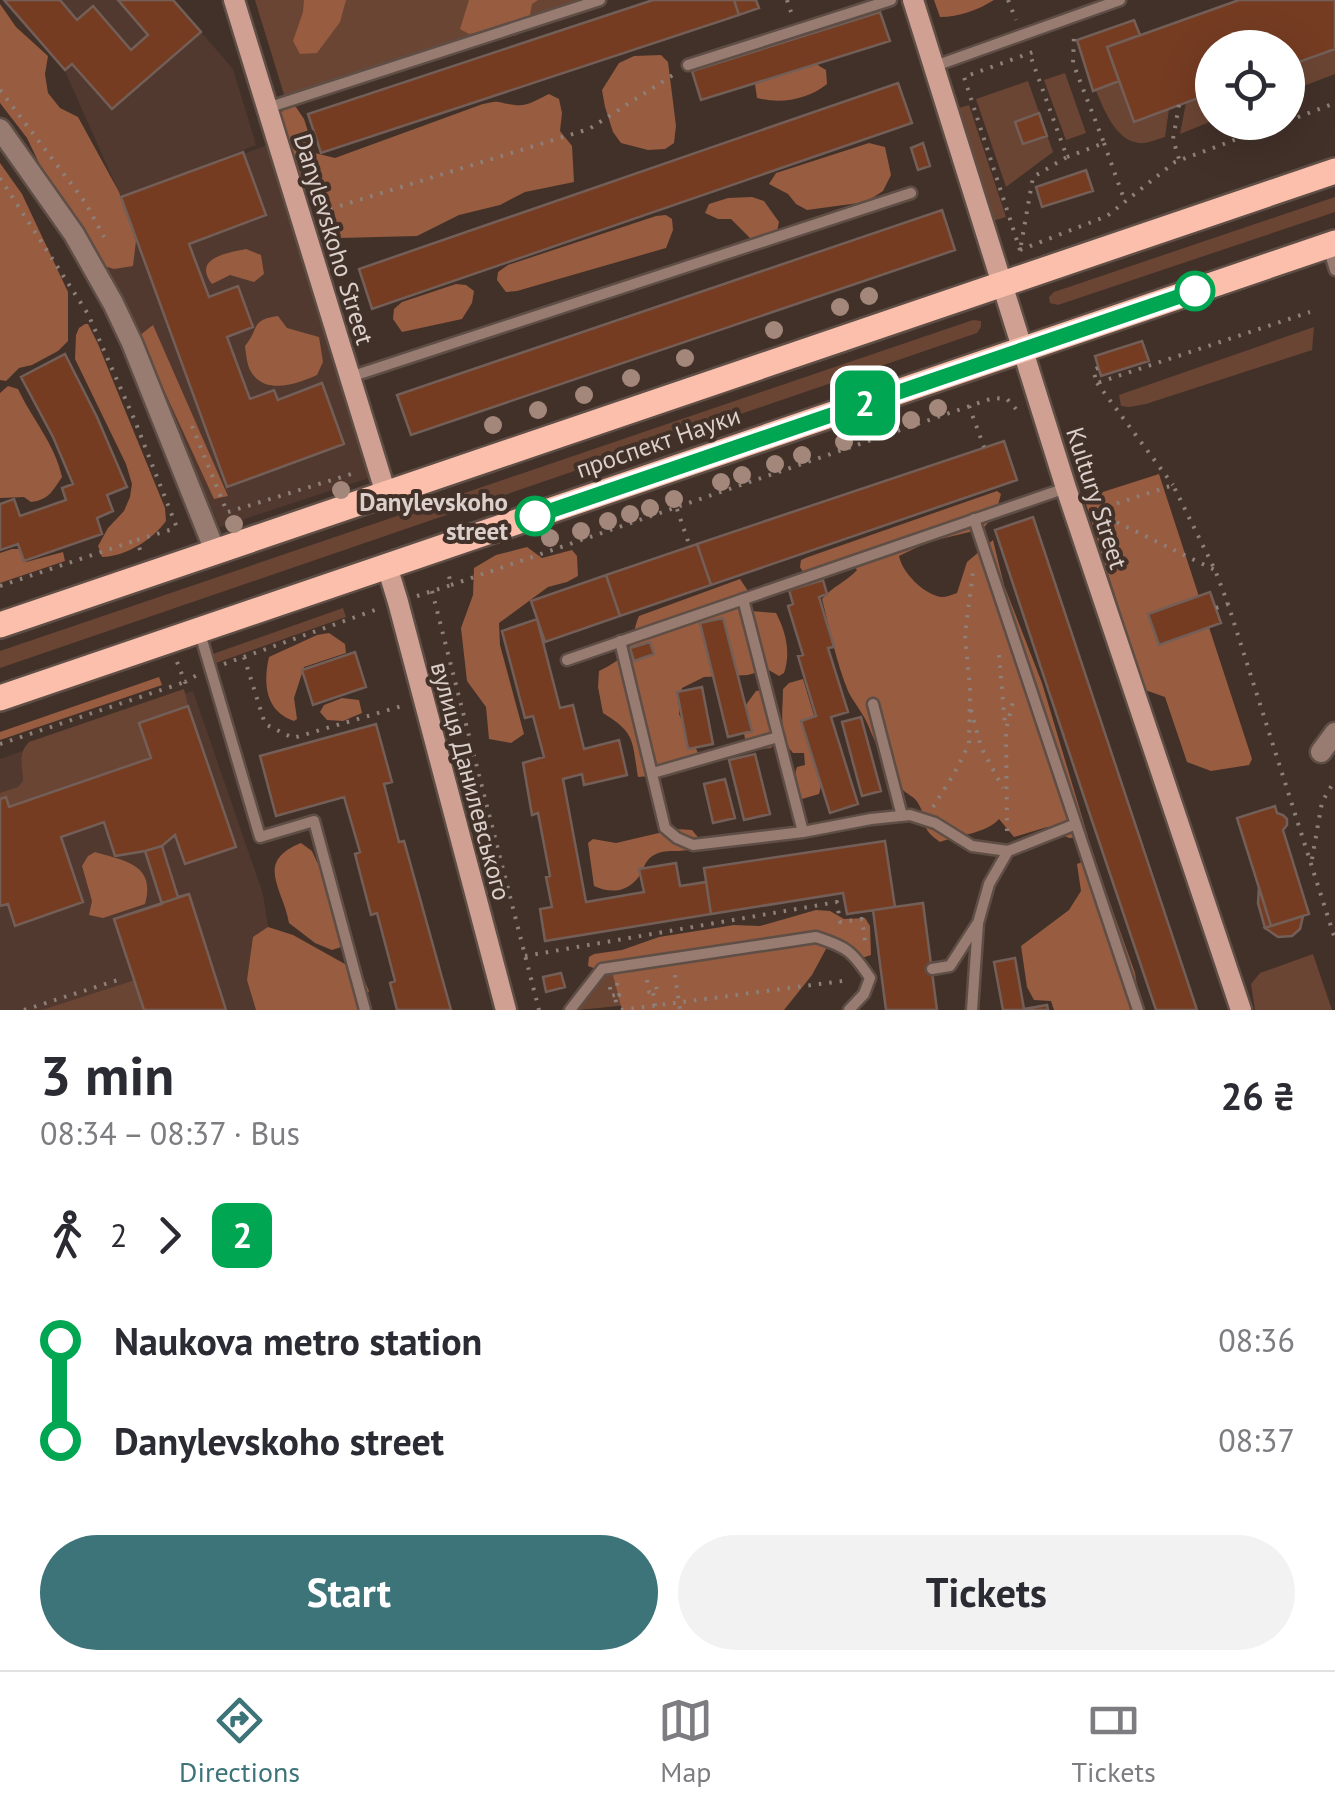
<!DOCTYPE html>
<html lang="en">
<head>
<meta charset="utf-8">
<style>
	:root { --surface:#fff; --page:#f2f2f3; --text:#2b2b33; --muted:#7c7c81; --line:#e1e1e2; --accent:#3d7479 }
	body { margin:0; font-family:"PT Sans",sans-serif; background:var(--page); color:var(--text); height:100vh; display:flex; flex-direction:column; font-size:38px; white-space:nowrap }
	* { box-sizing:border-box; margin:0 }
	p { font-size:32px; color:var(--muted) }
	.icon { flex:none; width:55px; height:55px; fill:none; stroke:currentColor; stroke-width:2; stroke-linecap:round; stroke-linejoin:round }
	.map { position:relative; height:1010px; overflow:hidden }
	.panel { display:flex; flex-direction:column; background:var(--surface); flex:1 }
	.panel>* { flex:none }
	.badge { padding:0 20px; border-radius:15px; font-size:35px; line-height:65px }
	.buttons { position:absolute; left:1195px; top:30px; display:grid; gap:20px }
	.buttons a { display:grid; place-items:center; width:110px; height:110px; border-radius:50%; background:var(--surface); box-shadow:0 10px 40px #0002; font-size:50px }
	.map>.badge { position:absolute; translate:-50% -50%; box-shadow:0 0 0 5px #fff }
	.legs { display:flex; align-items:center; gap:15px; height:110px; padding:0 40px; font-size:32px }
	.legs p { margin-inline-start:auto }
	.head { display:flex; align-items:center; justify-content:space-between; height:170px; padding:0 40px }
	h1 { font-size:55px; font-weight:800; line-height:75px }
	.button { display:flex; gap:20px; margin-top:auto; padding:20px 40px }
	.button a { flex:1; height:115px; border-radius:60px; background:var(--accent); color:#fff; font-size:40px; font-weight:800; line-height:115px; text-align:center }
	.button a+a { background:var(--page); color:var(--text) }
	ul { padding:0 40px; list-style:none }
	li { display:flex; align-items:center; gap:35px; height:100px; font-size:38px }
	li i { display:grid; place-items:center; width:15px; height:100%; margin:0 12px; background:currentColor }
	li i::after { content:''; width:25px; height:25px; margin:-12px; border:8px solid; border-radius:50%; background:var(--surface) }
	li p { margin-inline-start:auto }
	li:first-child i { background:linear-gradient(#0000 50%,currentColor 0) }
	li:last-child i { background:linear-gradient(currentColor 50%,#0000 0) }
	.tab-bar { display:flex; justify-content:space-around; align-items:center; height:140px; border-top:2px solid var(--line); background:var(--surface); font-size:28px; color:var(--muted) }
	.tab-bar a { display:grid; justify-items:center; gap:5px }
	.tab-bar .on { color:var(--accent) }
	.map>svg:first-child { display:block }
</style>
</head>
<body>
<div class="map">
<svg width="1335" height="1010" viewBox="0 0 1335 1010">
	<rect width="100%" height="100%" fill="#423129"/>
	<path fill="#51392f" d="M4 0H173L233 69 256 145 121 197 65 71Z
		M270 144 369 478 220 527 80 215Z
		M193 691 263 894 281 1010H0V759Z"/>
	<path fill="#6b4534" d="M255 0H601L286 101Z
		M1335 49V74L1293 90 1288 75V66Z
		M1065 73 1086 133 1066 140 1044 80Z
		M1028 81 1053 152 1006 187 976 99Z
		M1119 81 1134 121 1169 109 1165 137C1158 139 1146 144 1139 143 1115 140 1104 109 1096 91Z
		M1212 93V121L1180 134 1186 103Z
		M969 105 1006 217 989 222 952 110Z
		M1335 197V212L1058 305 1050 303 1049 297 1054 292Z
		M973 320 981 321V327L977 333 0 668V651Z
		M1314 327 1312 350 1146 404 1129 407 1121 406 1119 395Z
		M343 608 346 617 216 663 213 654Z
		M184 689 188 706 151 758 9 807 6 797 0 799V793L18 787 23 781C23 766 17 754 29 742Z
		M1313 954 1332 1010H1255L1251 984 1260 973Z
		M621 969 628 1005 578 1010 608 973Z
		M135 980 144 1010H42Z"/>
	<path fill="#985c41" d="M304 0H346L340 22 317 53 300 54 293 41 303 12Z
		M469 0H538L532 4 530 15 517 35 501 38 482 32 469 34 460 29Z
		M934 0H994C978 10 959 17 940 17Z
		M0 4 16 27 48 56 45 74 48 93 60 108 78 117 119 192 136 241 133 266 114 269 95 263 48 182 27 138 0 103Z
		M661 55 668 62 676 126 674 143 665 149 648 150 621 143 613 132 605 107 602 90 619 63 634 56Z
		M816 64 826 70 827 84C807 100 781 104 757 98L755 84Z
		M549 94 559 99 562 113 560 131 572 146 574 182 525 192 500 205 459 215 417 236 339 238 334 211 322 197 300 184 277 115 288 107H296L304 119 315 153 335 158 480 105C502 99 495 103 515 105 527 107 538 99 549 94Z
		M869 143 885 147 891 175 883 191 866 202 807 210 796 204 788 194 769 184 776 173Z
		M0 163 22 194 68 292V341L58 351 32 365 19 368 6 381 0 380Z
		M752 197 764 201 779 222 777 231 751 239 731 219H718L705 213 709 204 728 198Z
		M666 215 672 219 673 230 666 248 517 291 506 292 497 280 498 272 508 265 656 216Z
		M246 249 261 255 264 274 254 282 230 275 212 284C192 258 227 253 246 249Z
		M456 284 466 285 474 291 472 303 462 319 402 332 393 319 394 309 402 302Z
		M278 316 287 328 319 337 323 362 317 375C297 384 264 396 250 370 247 364 246 354 245 346 260 328 250 320 278 316Z
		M85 324H88L98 344 165 508 166 521C152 540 127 556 102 557L98 546 108 528 124 511 130 497 132 484 126 464 75 359 76 335 79 328Z
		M153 325 228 496 214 499 139 336Z
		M8 386 18 389C32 419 55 444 62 477 53 490 49 500 31 502L24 497 0 498V393Z
		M1159 474 1252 759 1249 765 1211 771 1187 762 1165 697 1145 690 1084 498Z
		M997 491 1001 494 995 516 982 529 928 542 899 556C902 572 923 594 941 597 947 597 951 595 957 593L967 562 993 540 1004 585 1042 683 1088 837 1069 838 1047 827 1014 837 999 819C987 833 959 835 940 842 917 826 929 821 918 803 914 796 906 794 901 788 887 768 877 747 868 725 863 713 854 703 848 691 836 662 830 630 822 599 833 586 846 582 857 570L854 566 833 576 808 580 800 567 801 560 808 557Z
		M527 547 542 558 572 550 577 556 578 576 567 582 548 587 499 623 500 645 524 734 511 743 489 739 486 707 467 681 461 628 473 595 474 568 496 555Z
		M12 549H19L26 562 63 552 65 561 0 583V553Z
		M740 579 748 591 750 611 776 613C786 632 791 653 784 673L779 676 767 669 748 675 704 677 682 688 679 714 700 757 661 775 638 777C632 741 636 733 603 713L598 687 599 671C609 666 622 659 628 650 634 641 634 626 639 616Z
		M329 633 345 644 346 653 304 667 294 698 297 719 294 721C265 711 263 683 269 657L317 635Z
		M159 677 162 685 0 740V732Z
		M803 679 816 722 825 770 819 794 802 799C797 789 793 778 797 767L805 765 804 753H793C778 738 783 709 783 689L789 683Z
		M769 689 781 731 771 748 760 749 746 744 740 713 756 691Z
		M342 698 359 700 362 713 343 721 327 720 320 712 324 705Z
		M676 829 692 830 701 841V844C684 856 673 847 656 854 643 860 645 870 637 879 625 893 610 893 594 886L588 843 593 839 616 843Z
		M301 843 312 851 317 862 339 892 350 944 332 950 315 943 289 923C283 888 254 862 301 843Z
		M95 852C125 861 156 864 145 904L103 918 89 915 92 901 82 866 88 856Z
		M1094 858 1135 973 1141 1010H1054L1051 1001 1034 1000 1027 987 1021 946 1069 910 1081 891 1077 864Z
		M816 910 830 911 844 919 865 918 870 926 871 955 862 958 840 947H827L812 975 784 1010H622L613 975 588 966 589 957 594 954 622 950 659 937 734 925 760 926Z
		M268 927 293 935 361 973 369 991 359 1010H256L247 980 253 937Z"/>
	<path fill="#753c22" stroke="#735f57" stroke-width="2.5" d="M4 0H60L77 20 93 6 131 50 148 35 118 0H173L201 32 112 109 72 64 65 70Z
		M653 0H734L739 15 321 153 308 114Z
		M734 0H756L759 8 739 15Z
		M1239 0H1335V49L1288 66V48H1212V93L1134 122 1107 47Z
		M880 12 890 41 701 100 692 71Z
		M1134 20 1140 35 1107 47 1119 81 1093 91 1077 40Z
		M898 83 912 123 372 309 359 269Z
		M1039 113 1047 136 1023 144 1015 122Z
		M923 143 930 166 918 170 911 148Z
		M243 152 266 215 189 244 209 297 238 286 253 327 227 337 250 399 274 390 278 400 322 383 344 444 227 487 121 197Z
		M1086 170 1093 191 1042 207 1036 187Z
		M942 210 955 250 411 435 397 395Z
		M1142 341 1149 361 1101 376 1095 356Z
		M65 354 97 417 127 487 107 495 113 511 97 518 102 534 24 561 18 544 0 550V504L14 499 20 516 66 500 62 488 73 484 53 437 21 377Z
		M1004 441 1017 480 711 585 697 544Z
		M1033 517 1197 1010H1156L1085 800 995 530Z
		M697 544 711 585 620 616 606 575Z
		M606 575 620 616 545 642 531 601Z
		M823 580 827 594 819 597 834 647 828 648 848 712 831 717 858 804 830 813 801 721 816 716 798 656 803 655 788 606 793 604 789 590Z
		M1210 592 1221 623 1159 645 1148 614Z
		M723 618 752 731 728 737 700 623Z
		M537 619 560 708 573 705 584 749 619 740 627 775 584 785 582 774 563 779 586 902 644 892 639 869 676 863 680 886 706 882 711 914 545 941 540 909 552 907 546 877 550 876 538 813 532 815 523 763 544 757 533 716 525 718 502 631Z
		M650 642 654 654 634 661 630 648Z
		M355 652 366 687 313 705 302 670Z
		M702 687 713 744 688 749 677 692Z
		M188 706 236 847 185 864 175 835 162 846 145 851 115 856 104 822 61 837 83 902 15 926 8 904 0 906V799L6 797 9 807 151 758 139 723Z
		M861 717 881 791 862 796 842 722Z
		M376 724 392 782 384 784 399 842 404 841 451 1010H397L390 983 395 981 377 913 371 915 355 854 360 852 344 797 276 816 260 756Z
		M755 754 770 814 744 820 729 760Z
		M725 779 735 818 713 823 704 784Z
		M1275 806 1277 813 1283 815 1287 819V825L1283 830 1309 914 1271 926 1237 818Z
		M885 841 895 907 847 914 843 893 711 914 704 868Z
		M162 846 178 897 189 894 226 1010H144L114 919 162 904 145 851Z
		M1259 887 1271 926 1265 928 1258 903Z
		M189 894 226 1010H144L114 919Z
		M923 903 937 1010H886L873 910Z
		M1303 916 1300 929 1292 936 1278 937 1265 928Z
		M1015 958 1024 1009 1047 1005 1048 1010H1003L994 962Z
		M561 973 565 987 546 992 543 977Z"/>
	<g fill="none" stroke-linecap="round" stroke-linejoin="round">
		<defs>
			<path id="lane" d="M688 65 891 0
				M935 66 1120 0
				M267 108 600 0
				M1328 247 1335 270
				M350 377 911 193
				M974 519 1138 1010
				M743 599 803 832
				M199 630 260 837 314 821 365 1010
				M620 641 665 828 677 838 693 845 803 832 871 819 910 815 935 823 972 846 1008 851
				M567 660 1066 488
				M873 704 902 816
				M653 773 778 737
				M932 969 950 966 977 924
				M570 1010 602 969 816 937C847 947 852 951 870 978
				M849 1010 864 994 870 978
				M972 1010 978 923 989 884 1008 851 1076 824"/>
			<path id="street" d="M0 129 74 234 113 303 132 343 215 551
				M1321 752 1335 733"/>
			<path id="secondary" d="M234 0 386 494
				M913 0 1066 488 1241 1010
				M387 566 398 602 506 1010"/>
			<path id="primary" d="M0 625 1335 171
				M0 698 1335 243"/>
		</defs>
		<use href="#lane" stroke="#5e4e46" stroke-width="15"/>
		<use href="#street" stroke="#5e4e46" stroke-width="25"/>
		<use href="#secondary" stroke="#5e4e46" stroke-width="25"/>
		<use href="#primary" stroke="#5e4e46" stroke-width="30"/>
		<path stroke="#8e8079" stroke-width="4" stroke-dasharray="2.5 8" stroke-linecap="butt" d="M787 0 791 12
			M1008 0 1016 20
			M0 90 85 202 104 237
			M1179 105 1173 139 1179 159
			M1288 107 1292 119
			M1288 121 1335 103
			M1104 143 1124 199
			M1067 157 1104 143 1073 63 1074 35
			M0 178 88 314 135 421 177 528
			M320 212 589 129 676 73
			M1021 245 1033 177 1067 157 1029 52
			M1020 250 964 77 1033 52
			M1020 250 1107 216 1175 162 1283 122
			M1098 368 1093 370 1097 383 1310 312
			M1097 383 1173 485
			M969 406 984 447
			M192 426 227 512
			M677 509 690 547
			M1097 510 1173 485 1215 570 1228 604 1335 939
			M228 512 358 472
			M1098 513 1215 570
			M140 550 137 540 176 528
			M451 585 993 398 1007 399 1016 409
			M0 586 137 540
			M432 591 539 1010
			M417 596 451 585 449 576
			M1216 608 1228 604
			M999 655 1005 725
			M244 657 265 724 293 738 402 706
			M177 662 185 682 197 675
			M224 664 375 610
			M971 710 981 747 1003 788
			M0 744 185 682
			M933 807 955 772 969 744 970 689 965 634 973 572
			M1007 831 1006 730 1014 697
			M1312 859 1322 802 1335 780
			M525 956 837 902 840 922 862 919 865 941
			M675 975 680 1010
			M647 980 649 992H653
			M617 983 619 995H615L617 1010
			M610 987 611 996 615 995
			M655 1006 653 992H657L655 979
			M24 1010 121 979
			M621 1010 850 980"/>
		<use href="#lane" stroke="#987b71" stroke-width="10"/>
		<use href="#street" stroke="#987b71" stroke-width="20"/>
		<use href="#secondary" stroke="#d0a192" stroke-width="20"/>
		<use href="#primary" stroke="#fbbfac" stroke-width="25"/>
	</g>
	<g fill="#a3877a">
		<circle cx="869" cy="296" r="9"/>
		<circle cx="840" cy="307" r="9"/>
		<circle cx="774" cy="330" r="9"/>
		<circle cx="685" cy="358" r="9"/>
		<circle cx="631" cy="378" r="9"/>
		<circle cx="584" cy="395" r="9"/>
		<circle cx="938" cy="408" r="9"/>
		<circle cx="538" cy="410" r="9"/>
		<circle cx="911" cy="420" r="9"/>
		<circle cx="493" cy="425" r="9"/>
		<circle cx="878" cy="429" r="9"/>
		<circle cx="844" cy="442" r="9"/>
		<circle cx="802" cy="455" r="9"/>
		<circle cx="775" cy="464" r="9"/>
		<circle cx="742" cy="475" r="9"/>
		<circle cx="721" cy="482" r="9"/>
		<circle cx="341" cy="490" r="9"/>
		<circle cx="674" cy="499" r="9"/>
		<circle cx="650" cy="508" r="9"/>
		<circle cx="630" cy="514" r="9"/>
		<circle cx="608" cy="521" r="9"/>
		<circle cx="234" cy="524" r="9"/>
		<circle cx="581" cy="531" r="9"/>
		<circle cx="550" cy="538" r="9"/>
	</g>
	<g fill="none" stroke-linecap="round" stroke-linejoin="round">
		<defs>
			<path id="line-1" d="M535 516 1195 291"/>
		</defs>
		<use href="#line-1" stroke="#fff" stroke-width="22"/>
		<use href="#line-1" stroke="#00a651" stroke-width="15"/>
	</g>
	<g fill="#fff" stroke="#00a651" stroke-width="5">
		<circle cx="1195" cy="291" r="18"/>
		<circle cx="535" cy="516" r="18"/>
	</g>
	<g text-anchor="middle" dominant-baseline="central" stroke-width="8" stroke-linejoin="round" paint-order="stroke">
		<g font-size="25" fill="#dbd0cb" stroke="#423129">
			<text transform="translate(334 239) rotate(73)">Danylevskoho Street</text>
			<text transform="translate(658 442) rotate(-19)">проспект Науки</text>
			<text transform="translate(1097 498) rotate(72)">Kultury Street</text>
			<text transform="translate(471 781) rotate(75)">вулиця Данилевського</text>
		</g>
		<g font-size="25" font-weight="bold" fill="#dbd0cb" stroke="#423129" text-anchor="end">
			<text x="508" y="502">Danylevskoho<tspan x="508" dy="29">street</tspan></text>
		</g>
	</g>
</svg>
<div class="buttons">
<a><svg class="icon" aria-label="locate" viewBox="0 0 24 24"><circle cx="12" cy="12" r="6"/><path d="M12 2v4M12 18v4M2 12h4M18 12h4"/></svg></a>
</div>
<b class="badge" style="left:865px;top:403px;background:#00a651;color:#fff">2</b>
</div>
<section class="panel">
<div class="head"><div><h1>3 min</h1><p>08:34 – 08:37 · Bus</p></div><b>26 ₴</b></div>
<div class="legs"><svg class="icon" aria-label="walk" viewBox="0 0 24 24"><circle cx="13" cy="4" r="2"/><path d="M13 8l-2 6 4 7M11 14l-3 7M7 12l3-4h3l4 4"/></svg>2<svg class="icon" aria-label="forward" viewBox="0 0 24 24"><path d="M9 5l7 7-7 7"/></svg><b class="badge" style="background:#00a651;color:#fff">2</b></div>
<ul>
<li><i style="color:#00a651"></i><b>Naukova metro station</b><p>08:36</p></li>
<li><i style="color:#00a651"></i><b>Danylevskoho street</b><p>08:37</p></li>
</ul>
<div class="button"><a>Start</a><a>Tickets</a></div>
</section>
<nav class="tab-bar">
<a class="on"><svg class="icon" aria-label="directions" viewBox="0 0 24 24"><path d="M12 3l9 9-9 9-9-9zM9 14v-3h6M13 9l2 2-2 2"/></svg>Directions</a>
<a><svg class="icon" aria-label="map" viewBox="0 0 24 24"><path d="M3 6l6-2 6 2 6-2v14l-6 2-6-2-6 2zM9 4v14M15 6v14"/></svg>Map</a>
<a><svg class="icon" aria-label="tickets" viewBox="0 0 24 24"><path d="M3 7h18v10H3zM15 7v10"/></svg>Tickets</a>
</nav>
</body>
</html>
